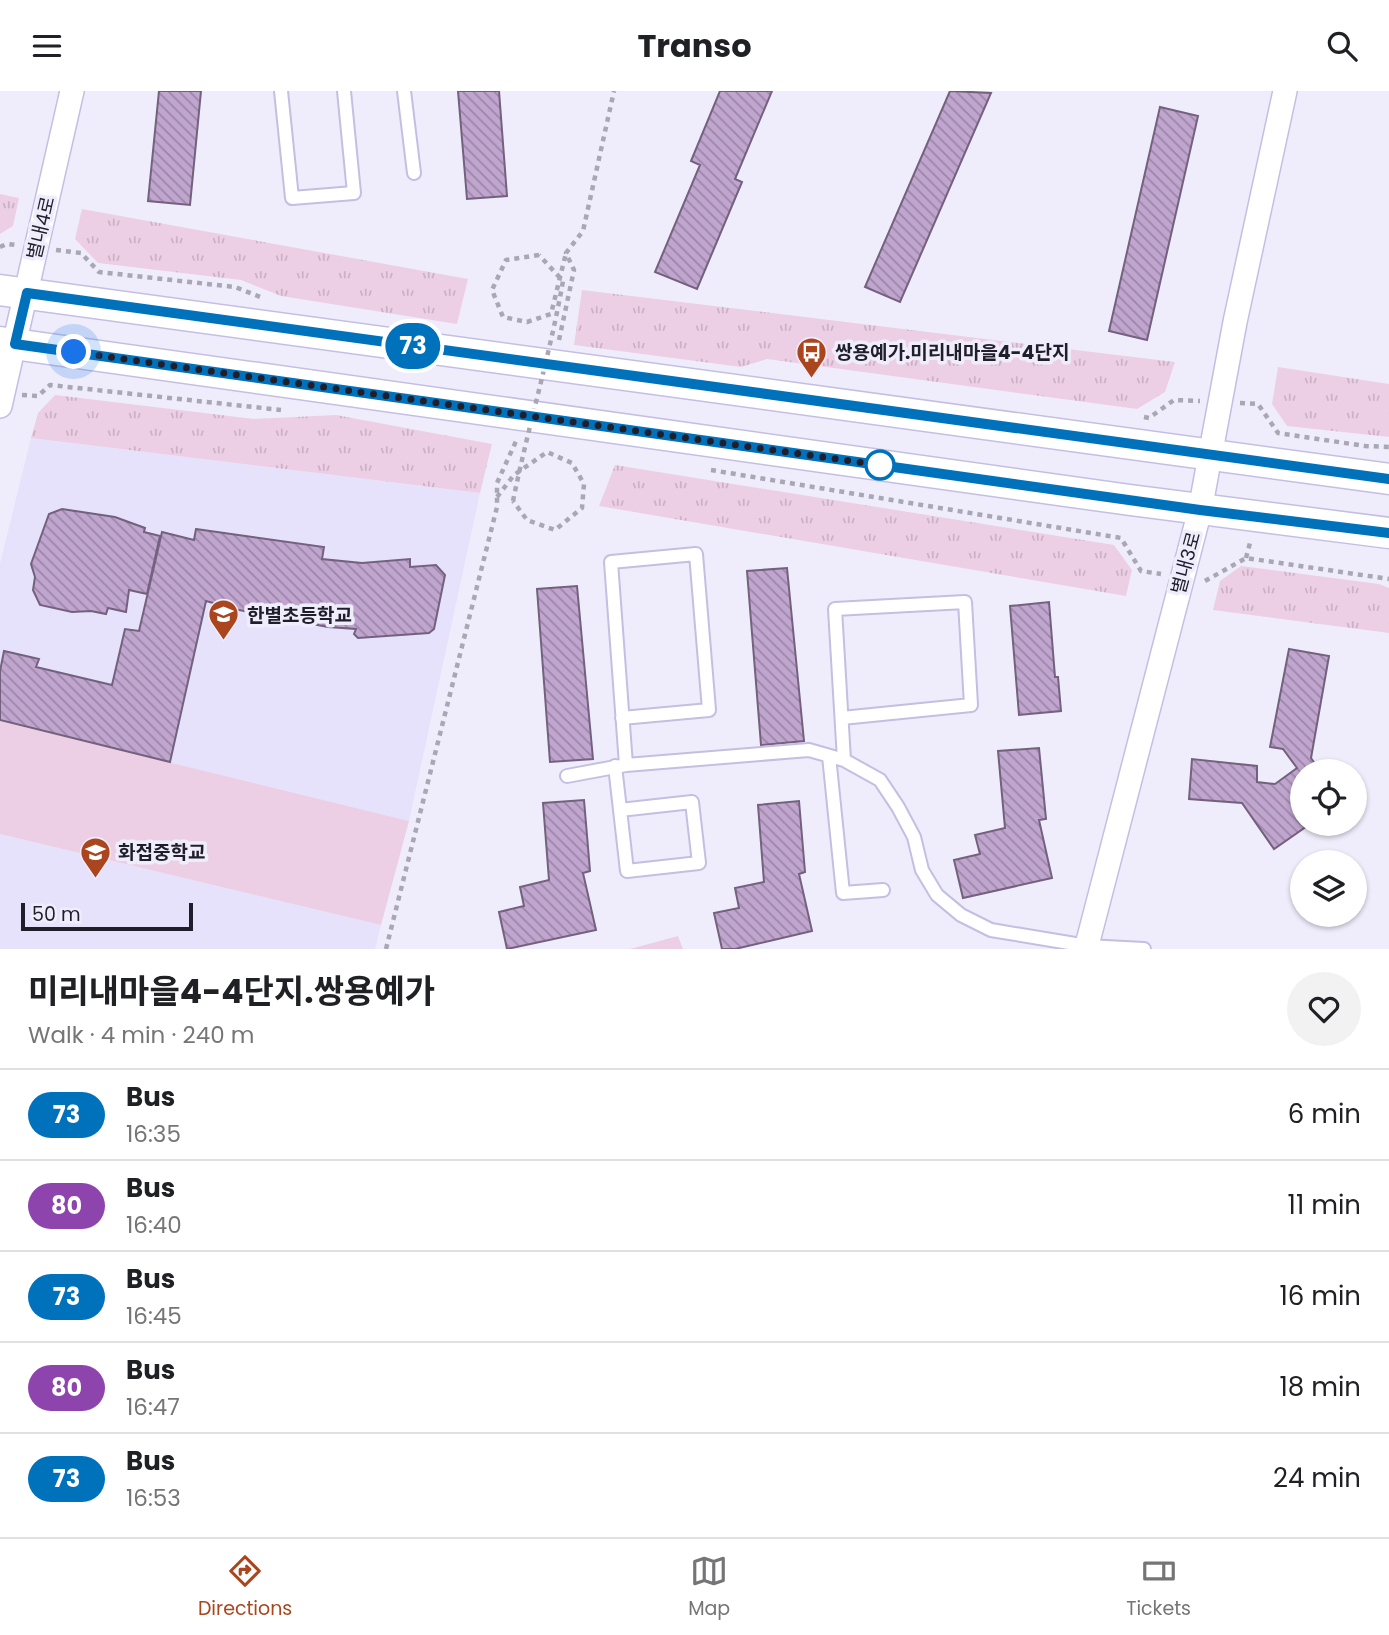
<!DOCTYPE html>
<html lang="en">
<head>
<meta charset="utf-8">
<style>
	:root { --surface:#fff; --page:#f2f2f2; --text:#202124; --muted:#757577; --line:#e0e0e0; --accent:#ab451d }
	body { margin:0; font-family:Poppins,"Noto Sans KR",sans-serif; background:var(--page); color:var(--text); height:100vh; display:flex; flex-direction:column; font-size:26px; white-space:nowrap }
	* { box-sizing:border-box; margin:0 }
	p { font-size:23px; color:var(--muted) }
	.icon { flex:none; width:38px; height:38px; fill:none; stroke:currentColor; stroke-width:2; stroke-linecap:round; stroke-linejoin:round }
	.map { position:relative; height:858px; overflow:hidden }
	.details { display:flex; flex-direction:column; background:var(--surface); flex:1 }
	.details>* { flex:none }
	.badge { padding:0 14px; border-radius:23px; font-size:24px; line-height:46px }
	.controls { position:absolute; left:1290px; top:668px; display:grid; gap:14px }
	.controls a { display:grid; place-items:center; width:77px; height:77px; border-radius:50%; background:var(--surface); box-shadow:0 2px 5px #0004; font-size:35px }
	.scale { position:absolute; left:21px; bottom:18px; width:172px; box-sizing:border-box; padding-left:7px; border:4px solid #201e2b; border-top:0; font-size:19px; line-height:24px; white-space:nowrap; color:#201e2b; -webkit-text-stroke:5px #efedfb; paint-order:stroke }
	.you { position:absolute; width:35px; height:35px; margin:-18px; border:5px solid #fff; border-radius:50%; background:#1a73e8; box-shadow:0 0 0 10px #1a73e833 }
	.map>.badge { position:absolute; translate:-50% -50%; box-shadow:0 0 0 4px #fff }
	.round { display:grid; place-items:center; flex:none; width:74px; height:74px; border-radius:37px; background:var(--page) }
	.overview { display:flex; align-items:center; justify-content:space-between; height:119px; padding:0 28px }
	h1 { font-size:33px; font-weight:700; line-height:52px }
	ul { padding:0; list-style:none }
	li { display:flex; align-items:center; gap:21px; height:91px; padding:0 28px; border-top:2px solid var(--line) }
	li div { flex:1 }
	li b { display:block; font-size:26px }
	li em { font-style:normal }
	li .badge { min-width:77px; font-weight:700; text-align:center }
	header { display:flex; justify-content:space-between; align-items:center; height:91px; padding:0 28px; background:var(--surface); font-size:32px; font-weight:700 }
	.tabs { display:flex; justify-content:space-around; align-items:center; height:98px; border-top:2px solid var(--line); background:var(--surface); font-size:19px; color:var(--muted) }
	.tabs a { display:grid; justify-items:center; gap:4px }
	.tabs .current { color:var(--accent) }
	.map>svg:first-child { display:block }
</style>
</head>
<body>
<header><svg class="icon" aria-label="menu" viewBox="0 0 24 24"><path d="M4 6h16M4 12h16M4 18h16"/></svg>Transo<svg class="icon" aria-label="search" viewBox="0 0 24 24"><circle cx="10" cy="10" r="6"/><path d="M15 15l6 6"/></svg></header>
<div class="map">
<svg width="1389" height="858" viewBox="0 0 1389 858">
	<defs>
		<pattern id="grass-tufts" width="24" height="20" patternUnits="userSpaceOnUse" patternTransform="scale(1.75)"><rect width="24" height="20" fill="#edcfe5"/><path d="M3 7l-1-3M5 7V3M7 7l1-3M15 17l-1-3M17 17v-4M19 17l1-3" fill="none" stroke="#cbb1c5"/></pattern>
		<pattern id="building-back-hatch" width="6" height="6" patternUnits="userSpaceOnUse" patternTransform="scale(1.75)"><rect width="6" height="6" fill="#c0a5cf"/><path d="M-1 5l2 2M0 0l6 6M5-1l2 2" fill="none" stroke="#9c86a8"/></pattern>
	</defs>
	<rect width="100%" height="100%" fill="#efedfb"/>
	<path fill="#e6e2fc" d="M31 347 480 402 409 730 0 630V472Z
		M0 743 381 834 375 858H0Z"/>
	<path fill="url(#grass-tufts)" d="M0 103 19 107 13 135 0 143Z
		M82 118 468 188 457 233 281 205 241 189 98 172 75 148Z
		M582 199 1175 271 1165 301 1137 318 767 268 741 276 574 254Z
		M1278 276 1389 293V346L1287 335 1272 313Z
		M55 304 254 328 336 324 492 353 480 402 31 347 38 322Z
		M615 374 1114 454 1132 479 1126 505 599 415Z
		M1241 475 1379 493 1389 497V542L1213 519 1220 490Z"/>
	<path fill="#edcfe5" d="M0 630 409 730 381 834 0 743Z
		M678 845 683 858H630Z"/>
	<path fill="url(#building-back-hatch)" stroke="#73617d" stroke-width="2" d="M159 0H201L190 114 148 110Z
		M458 0H499L507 105 467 108Z
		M720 0H772L735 88 742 91 697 198 655 181 700 74 691 70Z
		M950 0 991 2 900 211 865 196Z
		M1160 16 1198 25 1147 249 1109 240Z
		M62 418 115 426 145 437 144 441 160 445 147 503 129 499 126 521 108 517 106 523 91 520 72 521 40 514 33 499 35 486 31 473 49 423Z
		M196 438 324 456 322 468 362 472 410 468V476L436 474 445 484 434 538 429 542 358 547 354 543 356 538 328 536 239 519 206 510 170 671 0 629V580L4 560 39 568 36 576 112 594 125 538 139 540 162 441 194 449Z
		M787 477 804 650 761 654 747 480Z
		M577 495 593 668 550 671 537 498Z
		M1049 511 1055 586H1058L1061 620 1019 624 1010 515Z
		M1289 558 1329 565 1311 667 1321 681H1302V733H1310L1274 758 1242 712 1189 708 1192 668 1257 675V691L1275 693 1297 677 1283 658 1270 656Z
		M1039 657 1046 728 1039 729 1052 787 963 807 954 769 980 763 975 744 1005 737 998 660Z
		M584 709 590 780 583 782 596 839 507 858 499 821 524 815 520 796 549 789 543 712Z
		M799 710 805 781 799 783 812 840 735 858H722L714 822 739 817 735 797 764 791 758 714Z"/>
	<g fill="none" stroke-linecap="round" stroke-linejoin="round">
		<defs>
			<path id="service" d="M281 0 292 107 354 102 344 0
				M404 0 414 82
				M622 627 709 619 696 463 611 471 626 674
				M842 627 971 614 965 511 835 518 844 669
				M829 665 843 802 883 799
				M615 675 627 780 699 772 692 711 620 719
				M567 685 626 674 809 659 844 669 880 689 898 716 914 746 922 779 937 804 961 824 991 839 1087 855 1144 858"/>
			<path id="minor" d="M0 315 72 0
				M1086 858 1200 419 1235 231 1285 0"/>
			<path id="tertiary" d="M0 199 1389 388
				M0 251 1130 409 1389 442"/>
		</defs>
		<use href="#service" stroke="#c4bfe2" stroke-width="16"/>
		<use href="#minor" stroke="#c4bfe2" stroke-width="26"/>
		<use href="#tertiary" stroke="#c4bfe2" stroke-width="33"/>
		<path stroke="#a9a7b4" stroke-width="4.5" stroke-dasharray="5 5" stroke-linecap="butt" d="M0 156 7 153 16 154
			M56 159 81 162 99 181 235 196 263 207
			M539 164 506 169 492 199 503 226 527 231 551 223 566 162
			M559 249 574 179 566 162 583 140 614 0
			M22 304 38 305 50 294 281 319
			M1240 312 1258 313 1278 342 1365 355 1389 356
			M1144 326 1149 327 1174 309 1200 310
			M711 379 1121 447 1141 480 1161 483
			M497 406 514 384 547 361 572 372 584 393 582 417 555 439 527 429 513 410
			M1246 467 1251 448
			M1205 490 1246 467 1389 488
			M386 858 497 416V392L517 348"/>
		<use href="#service" stroke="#fff" stroke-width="12"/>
		<use href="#minor" stroke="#fff" stroke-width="23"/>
		<use href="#tertiary" stroke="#fff" stroke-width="30"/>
		<path stroke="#a9a7b4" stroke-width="4.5" stroke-dasharray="5 5" stroke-linecap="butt" d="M513 410C528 336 550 264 563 190L539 164"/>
	</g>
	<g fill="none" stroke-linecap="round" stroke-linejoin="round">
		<defs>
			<path id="line" d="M1389 388 27 202 15 253 1200 419 1389 442"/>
		</defs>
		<use href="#line" stroke="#fff" stroke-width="16"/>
		<use href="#line" stroke="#0072bc" stroke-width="10"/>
		<path stroke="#201e2b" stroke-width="7" stroke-dasharray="0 12.6" d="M74 261 886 375 880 374"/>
	</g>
	<defs>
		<symbol id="bus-pin" viewBox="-11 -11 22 30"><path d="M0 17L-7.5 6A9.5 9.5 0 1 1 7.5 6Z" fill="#ab451d" stroke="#efedfb"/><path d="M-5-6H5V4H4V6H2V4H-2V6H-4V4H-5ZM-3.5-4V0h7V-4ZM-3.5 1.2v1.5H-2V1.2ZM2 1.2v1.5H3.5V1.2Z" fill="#fff"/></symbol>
		<symbol id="school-pin" viewBox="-11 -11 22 30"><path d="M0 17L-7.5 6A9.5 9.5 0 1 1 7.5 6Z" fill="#ab451d" stroke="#efedfb"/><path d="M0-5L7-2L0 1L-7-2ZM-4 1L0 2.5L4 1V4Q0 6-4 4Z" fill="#fff"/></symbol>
	</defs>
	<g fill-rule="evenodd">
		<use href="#bus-pin" x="794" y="244" width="35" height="47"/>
		<use href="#school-pin" x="206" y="506" width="35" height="47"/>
		<use href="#school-pin" x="78" y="744" width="35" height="47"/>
	</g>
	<circle fill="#fff" stroke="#0072bc" stroke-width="3.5" cx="880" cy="374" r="14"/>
	<g text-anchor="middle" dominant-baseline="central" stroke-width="7" stroke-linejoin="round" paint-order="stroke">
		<g font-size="19" fill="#201e2b" stroke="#efedfb">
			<text transform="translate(41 137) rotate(-77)">별내4로</text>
			<text transform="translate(1186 472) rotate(-75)">별내3로</text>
		</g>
		<g font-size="19" font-weight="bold" fill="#201e2b" stroke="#efedfb" text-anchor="start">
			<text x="835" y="261">쌍용예가.미리내마을4-4단지</text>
			<text x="247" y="524">한별초등학교</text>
			<text x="118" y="761">화접중학교</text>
		</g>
	</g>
</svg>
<div class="controls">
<a><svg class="icon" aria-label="locate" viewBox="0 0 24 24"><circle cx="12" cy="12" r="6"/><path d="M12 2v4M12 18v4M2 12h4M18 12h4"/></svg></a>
<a><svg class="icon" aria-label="layers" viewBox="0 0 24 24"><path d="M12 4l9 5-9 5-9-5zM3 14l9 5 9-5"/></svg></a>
</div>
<div class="scale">50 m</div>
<div class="you" style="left:74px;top:261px"></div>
<b class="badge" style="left:413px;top:255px;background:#0072bc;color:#fff">73</b>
</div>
<section class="details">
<div class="overview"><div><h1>미리내마을4-4단지.쌍용예가</h1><p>Walk · 4 min · 240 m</p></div><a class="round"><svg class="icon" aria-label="heart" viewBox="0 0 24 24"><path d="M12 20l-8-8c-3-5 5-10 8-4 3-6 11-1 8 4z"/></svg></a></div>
<ul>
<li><span class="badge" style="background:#0072bc;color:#fff">73</span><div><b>Bus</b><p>16:35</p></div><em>6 min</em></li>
<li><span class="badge" style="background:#8e44ad;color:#fff">80</span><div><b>Bus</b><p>16:40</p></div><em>11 min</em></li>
<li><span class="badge" style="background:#0072bc;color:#fff">73</span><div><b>Bus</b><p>16:45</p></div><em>16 min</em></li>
<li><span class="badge" style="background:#8e44ad;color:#fff">80</span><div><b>Bus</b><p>16:47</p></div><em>18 min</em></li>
<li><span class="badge" style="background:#0072bc;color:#fff">73</span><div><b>Bus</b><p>16:53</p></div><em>24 min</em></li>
</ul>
</section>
<nav class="tabs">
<a class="current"><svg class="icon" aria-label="directions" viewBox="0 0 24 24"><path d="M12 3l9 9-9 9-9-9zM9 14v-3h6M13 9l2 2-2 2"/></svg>Directions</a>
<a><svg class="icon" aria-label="map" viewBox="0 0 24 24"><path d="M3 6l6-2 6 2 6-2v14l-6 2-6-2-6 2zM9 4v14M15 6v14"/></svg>Map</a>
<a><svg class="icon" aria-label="tickets" viewBox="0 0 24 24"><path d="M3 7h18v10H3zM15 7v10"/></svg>Tickets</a>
</nav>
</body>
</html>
